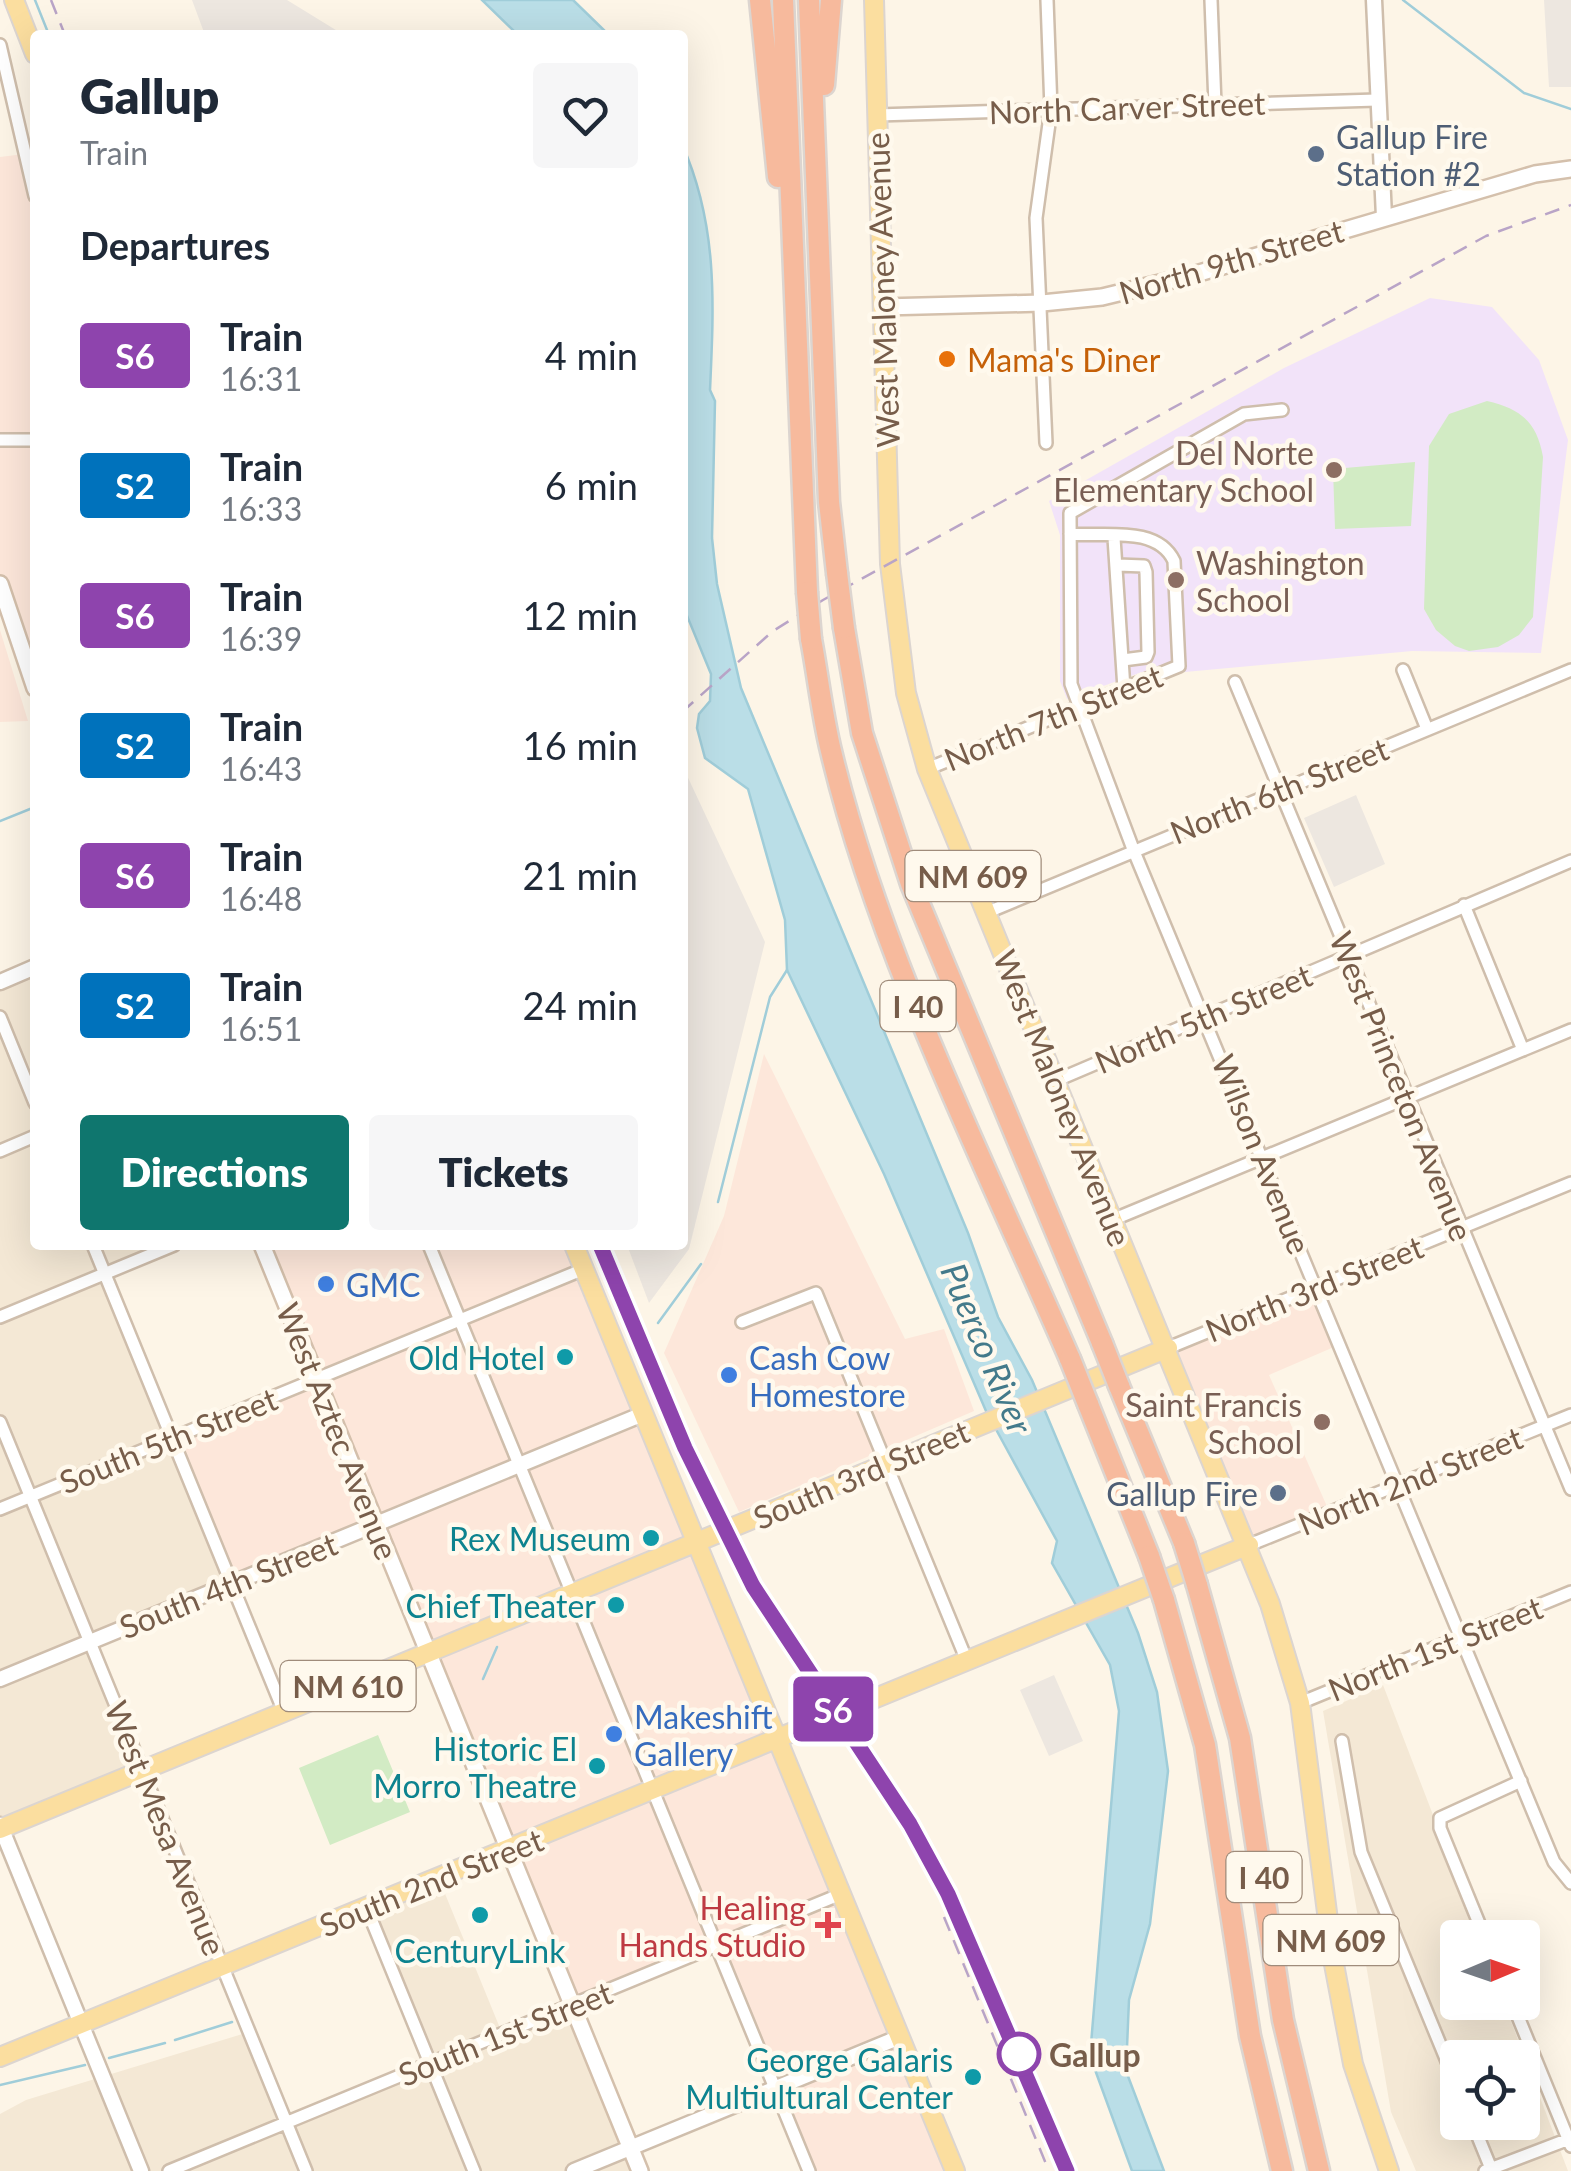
<!DOCTYPE html>
<html lang="en">
<head>
<meta charset="utf-8">
<style>
	:root { --surface:#fff; --page:#f6f6f7; --text:#1f2937; --muted:#747a83; --accent:#0f766e }
	body { margin:0; font-family:Lato,sans-serif; background:var(--page); color:var(--text); height:100vh; display:flex; flex-direction:column; font-size:38px; white-space:nowrap }
	* { box-sizing:border-box; margin:0 }
	p { font-size:32px; color:var(--muted) }
	.icon { flex:none; width:55px; height:55px; fill:none; stroke:currentColor; stroke-width:2; stroke-linecap:round; stroke-linejoin:round }
	.map { position:relative; flex:1; overflow:hidden }
	.drawer { position:absolute; left:30px; top:30px; width:658px; height:1220px; display:flex; flex-direction:column; background:var(--surface); border-radius:10px; box-shadow:0 10px 40px #0002 }
	.drawer>* { flex:none }
	.badge { padding:0 20px; border-radius:8px; font-size:35px; line-height:65px }
	.needle { width:65px; rotate:88deg }
	.buttons { position:absolute; left:1440px; top:1920px; display:grid; gap:20px }
	.buttons a { display:grid; place-items:center; width:100px; height:100px; border-radius:10px; background:var(--surface); box-shadow:0 10px 40px #0002; font-size:50px }
	.map>.badge { position:absolute; translate:-50% -50%; box-shadow:0 0 0 5px #fff }
	h2 { padding:0 50px; font-size:38px; line-height:90px }
	.round { display:grid; place-items:center; flex:none; width:105px; height:105px; border-radius:10px; background:var(--page) }
	.headline { display:flex; align-items:center; justify-content:space-between; height:170px; padding:0 50px }
	h1 { font-size:48px; font-weight:800; line-height:75px }
	.button { display:flex; gap:20px; margin-top:auto; padding:20px 50px }
	.button a { flex:1; height:115px; border-radius:10px; background:var(--accent); color:#fff; font-size:40px; font-weight:800; line-height:115px; text-align:center }
	.button a+a { background:var(--page); color:var(--text) }
	ul { padding:0; list-style:none }
	li { display:flex; align-items:center; gap:30px; height:130px; padding:0 50px }
	li div { flex:1 }
	li b { display:block; font-size:38px }
	li em { font-style:normal }
	li .badge { min-width:110px; font-weight:700; text-align:center }
	.map>svg:first-child { display:block }
</style>
</head>
<body>
<div class="map">
<svg width="1571" height="2171" viewBox="0 0 1571 2171">
	<rect width="100%" height="100%" fill="#fdf5e7"/>
	<path fill="#f4e8d5" fill-rule="evenodd" d="M35 967V1245H174L106 1273 232 1584 90 1642 142 1770 0 1829V982Z
		M1383 1685 1480 1937 1458 1938V2002L1504 2003 1568 2171H1416L1391 2112 1323 1711ZM1458 2058H1522V2122H1458Z
		M439 1879 502 2033 572 2005 640 2171H0V2114L26 2100 249 2032 287 2122 429 2064 367 1909Z"/>
	<path fill="#fde7da" d="M24 154 35 199V688L0 584V157Z
		M0 630 28 721 0 722Z
		M764 1054 905 1339 944 1329 974 1411 739 1512 664 1353 724 1216Z
		M262 1245H574L954 2171H808L715 1946 572 2005 376 1525 232 1584 172 1438 316 1379Z
		M1317 1289 1341 1344 1269 1375 1329 1511 1249 1545 1168 1348Z"/>
	<path fill="#ede7e0" d="M192 0H287L344 35H205Z
		M1544 0H1571V87H1549Z
		M683 767 765 942 689 1249 649 1303 627 1245H682Z
		M1356 795 1385 864 1334 887 1304 818Z
		M1054 1675 1083 1741 1049 1756 1020 1690Z"/>
	<path fill="#f2e3f9" d="M1430 298 1492 307 1539 360 1568 440 1541 653 1412 651 1185 672 1170 662 1067 699 1060 681V535L1049 501 1284 368Z"/>
	<path fill="#d2ebc4" d="M1487 401C1521 409 1537 422 1543 457L1533 617 1519 635 1498 647 1469 651 1455 646 1436 630 1424 609 1429 446 1449 414Z
		M1415 462 1411 526 1335 529 1333 469Z
		M378 1735 410 1812 330 1845 299 1768Z"/>
	<path fill="#badee7" stroke="#a0cdd9" stroke-width="2.5" d="M482 0H573L609 35H518Z
		M682 144C718 225 714 303 710 390L715 401 712 538 717 584 741 688 968 1233 998 1317 1032 1380 1138 1633 1157 1692 1168 1771 1150 1924 1129 2000 1126 2071 1164 2171H1132L1090 2056 1119 1711 1110 1665 1052 1563 1057 1541 986 1411 884 1174 787 970 785 920 748 789 705 758 697 728 699 714 710 701 711 674 683 606Z"/>
	<g fill="none" stroke-linecap="round" stroke-linejoin="round">
		<path stroke="#a0cdd9" stroke-width="2.5" d="M35 0 49 35
			M1403 0 1524 93 1571 109
			M0 821 35 807
			M718 1202 770 997 787 970
			M658 1323 701 1264
			M483 1679 497 1647
			M175 2040 232 2022
			M109 2058 165 2043
			M0 2085 85 2065"/>
		<defs>
			<path id="minor" d="M1211 0 1215 105
				M0 45 35 196
				M877 115 1377 100
				M1282 410 1244 414 1070 513 1071 684 1133 849 1554 1862 1571 1883
				M0 440H35
				M1046 443 1036 218 1051 109 1047 0
				M1114 538 1124 689
				M1118 565 1144 566 1146 572 1148 652 1146 657 1123 660
				M1403 670 1427 729
				M1235 682 1571 1489
				M927 769 1179 666 1174 561C1157 525 1104 537 1070 534
				M1464 905 1523 1050
				M988 912 1571 670
				M0 1017 35 1103
				M1055 1081 1571 861
				M0 1151 35 1136
				M1112 1220 1571 1030
				M93 1245 284 1712
				M429 1245 809 2171
				M0 1317 174 1245
				M742 1322 816 1293 967 1661
				M1168 1348 1571 1183
				M0 1422 306 2171
				M0 1509 584 1269
				M1249 1545 1571 1415
				M1300 1703 1571 1592
				M1342 1741 1361 1852 1458 2088
				M367 1909 474 2171
				M1485 1938 1440 1828V1818L1521 1781
				M1512 2002 1571 2146
				M1472 2122 1492 2171
				M169 2171 841 1894
				M1485 2171 1569 2139"/>
			<path id="tertiary" d="M1374 0 1384 217
				M0 982 35 967
				M0 1679 643 1414
				M0 1825 141 2171
				M574 2171 900 2037"/>
			<path id="secondary" d="M883 307 1042 303 1102 297 1189 276 1535 174 1571 169
				M0 584 35 688
				M262 1245 640 2171"/>
			<path id="primary" d="M14 0 35 54
				M874 0 890 564 906 693 927 769 1270 1604 1300 1703 1333 1959 1353 2064 1389 2171
				M574 1245 955 2171
				M0 1829 1168 1348
				M0 2057 1249 1545"/>
			<path id="motorway" d="M760 0 778 177
				M783 0 807 592
				M809 0 829 502 837 573
				M824 85 831 0
				M844 628 862 733 911 884 1102 1343
				M811 639C818 676 822 714 831 751 879 954 986 1166 1070 1359
				M1119 1386 1184 1543
				M1088 1404 1149 1556
				M1197 1585 1240 1738 1283 2020 1319 2171
				M1164 1600 1205 1745 1250 2036 1282 2171"/>
		</defs>
		<use href="#minor" stroke="#cfbeac" stroke-width="16"/>
		<use href="#tertiary" stroke="#cfbeac" stroke-width="19"/>
		<use href="#secondary" stroke="#d4c0ac" stroke-width="20"/>
		<use href="#primary" stroke="#dcd5d0" stroke-width="22"/>
		<use href="#motorway" stroke="#dcd5d0" stroke-width="25"/>
		<use href="#minor" stroke="#fff" stroke-width="11"/>
		<use href="#tertiary" stroke="#fff" stroke-width="14"/>
		<use href="#secondary" stroke="#fff" stroke-width="15"/>
		<use href="#primary" stroke="#fbde9f" stroke-width="18"/>
		<use href="#motorway" stroke="#f7ba9d" stroke-width="20"/>
		<path stroke="#b9a4c7" stroke-width="2.5" stroke-dasharray="15 10" stroke-linecap="butt" d="M51 0 65 35
			M682 712 773 631 823 600 1486 236 1571 205
			M600 1245 670 1414 753 1586 910 1824 949 1894 1067 2171
			M944 1917 1049 2171"/>
		<defs>
			<path id="motorway-bridge" d="M837 573 844 628
				M807 592 811 639
				M1102 1343 1119 1386
				M1070 1359 1088 1404
				M1184 1543 1197 1585
				M1149 1556 1164 1600"/>
		</defs>
		<use href="#motorway-bridge" stroke="#dcd5d0" stroke-width="25" stroke-linecap="butt"/>
		<use href="#motorway-bridge" stroke="#f7ba9d" stroke-width="20"/>
	</g>
	<g fill="none" stroke-linecap="round" stroke-linejoin="round">
		<defs>
			<path id="line" d="M600 1245 685 1448 753 1586 910 1824 948 1894 1067 2171"/>
		</defs>
		<use href="#line" stroke="#fff" stroke-width="22"/>
		<use href="#line" stroke="#8e44ad" stroke-width="15"/>
	</g>
	<g fill="#5c6f8a" stroke="#fff9ed" stroke-width="4">
		<circle cx="1316" cy="154" r="10"/>
		<circle cx="1278" cy="1493" r="10"/>
	</g>
	<circle fill="#e8710a" stroke="#fff9ed" stroke-width="4" cx="947" cy="359" r="10"/>
	<g fill="#8d6e63" stroke="#fff9ed" stroke-width="4">
		<circle cx="1334" cy="470" r="10"/>
		<circle cx="1176" cy="580" r="10"/>
		<circle cx="1322" cy="1422" r="10"/>
	</g>
	<g fill="#3f7fe0" stroke="#fff9ed" stroke-width="4">
		<circle cx="326" cy="1284" r="10"/>
		<circle cx="729" cy="1375" r="10"/>
		<circle cx="614" cy="1734" r="10"/>
	</g>
	<g fill="#0f9aa8" stroke="#fff9ed" stroke-width="4">
		<circle cx="565" cy="1357" r="10"/>
		<circle cx="651" cy="1538" r="10"/>
		<circle cx="616" cy="1605" r="10"/>
		<circle cx="597" cy="1766" r="10"/>
		<circle cx="480" cy="1915" r="10"/>
		<circle cx="973" cy="2077" r="10"/>
	</g>
	<path fill="#e0444e" stroke="#fff9ed" stroke-width="4" d="M823 1910h10v10h10v10h-10v10h-10v-10h-10v-10h10z"/>
	<circle fill="#fff" stroke="#8e44ad" stroke-width="5" cx="1019" cy="2054" r="20"/>
	<g text-anchor="middle" dominant-baseline="central" stroke-width="9" stroke-linejoin="round" paint-order="stroke">
		<g fill="#fff9ed" stroke="#a08c7b" stroke-width="2.5">
			<rect x="905.5" y="851" width="135" height="50" rx="8"/>
			<rect x="880.5" y="981" width="75" height="50" rx="8"/>
			<rect x="280.5" y="1661" width="135" height="50" rx="8"/>
			<rect x="1226.5" y="1852" width="75" height="50" rx="8"/>
			<rect x="1263.5" y="1915" width="135" height="50" rx="8"/>
		</g>
		<g font-size="30" font-weight="bold" fill="#775d4a">
			<text x="973" y="876">NM 609</text>
			<text x="918" y="1006">I 40</text>
			<text x="348" y="1686">NM 610</text>
			<text x="1264" y="1877">I 40</text>
			<text x="1331" y="1940">NM 609</text>
		</g>
		<g font-size="32" fill="#775d4a" stroke="#fff9ed">
			<text transform="translate(1127 107) rotate(-2)">North Carver Street</text>
			<text transform="translate(1231 261) rotate(-16)">North 9th Street</text>
			<text transform="translate(882 290) rotate(-92)">West Maloney Avenue</text>
			<text transform="translate(1053 717) rotate(-22)">North 7th Street</text>
			<text transform="translate(1279 790) rotate(-22)">North 6th Street</text>
			<text transform="translate(1203 1018) rotate(-23)">North 5th Street</text>
			<text transform="translate(1402 1086) rotate(68)">West Princeton Avenue</text>
			<text transform="translate(1063 1098) rotate(68)">West Maloney Avenue</text>
			<text transform="translate(1262 1154) rotate(68)">Wilson Avenue</text>
			<text transform="translate(1314 1288) rotate(-22)">North 3rd Street</text>
			<text transform="translate(338 1431) rotate(68)">West Aztec Avenue</text>
			<text transform="translate(168 1440) rotate(-22)">South 5th Street</text>
			<text transform="translate(861 1474) rotate(-23)">South 3rd Street</text>
			<text transform="translate(1410 1480) rotate(-22)">North 2nd Street</text>
			<text transform="translate(228 1585) rotate(-22)">South 4th Street</text>
			<text transform="translate(1435 1648) rotate(-22)">North 1st Street</text>
			<text transform="translate(166 1828) rotate(68)">West Mesa Avenue</text>
			<text transform="translate(431 1882) rotate(-22)">South 2nd Street</text>
			<text transform="translate(505 2033) rotate(-22)">South 1st Street</text>
		</g>
		<g font-size="32" fill="#4e5e75" stroke="#fff9ed" text-anchor="start">
			<text x="1336" y="136">Gallup Fire<tspan x="1336" dy="37">Station #2</tspan></text>
			<text x="1258" y="1493" text-anchor="end">Gallup Fire</text>
		</g>
		<g font-size="32" fill="#c56008" stroke="#fff9ed" text-anchor="start">
			<text x="967" y="359">Mama's Diner</text>
		</g>
		<g font-size="32" fill="#785e54" stroke="#fff9ed" text-anchor="end">
			<text x="1314" y="452">Del Norte<tspan x="1314" dy="37">Elementary School</tspan></text>
			<text x="1196" y="562" text-anchor="start">Washington<tspan x="1196" dy="37">School</tspan></text>
			<text x="1302" y="1404">Saint Francis<tspan x="1302" dy="37">School</tspan></text>
		</g>
		<g font-size="32" fill="#366cbe" stroke="#fff9ed" text-anchor="start">
			<text x="346" y="1284">GMC</text>
			<text x="749" y="1357">Cash Cow<tspan x="749" dy="37">Homestore</tspan></text>
			<text x="634" y="1716">Makeshift<tspan x="634" dy="37">Gallery</tspan></text>
		</g>
		<g font-size="32" fill="#0d838f" stroke="#fff9ed" text-anchor="end">
			<text x="545" y="1357">Old Hotel</text>
			<text x="631" y="1538">Rex Museum</text>
			<text x="596" y="1605">Chief Theater</text>
			<text x="577" y="1748">Historic El<tspan x="577" dy="37">Morro Theatre</tspan></text>
			<text x="480" y="1950" text-anchor="middle">CenturyLink</text>
			<text x="953" y="2059">George Galaris<tspan x="953" dy="37">Multiultural Center</tspan></text>
		</g>
		<g font-size="32" fill="#be3a42" stroke="#fff9ed" text-anchor="end">
			<text x="806" y="1907">Healing<tspan x="806" dy="37">Hands Studio</tspan></text>
		</g>
		<g font-size="32" font-weight="bold" fill="#775d4a" stroke="#fff9ed" text-anchor="start">
			<text x="1049" y="2054">Gallup</text>
		</g>
		<g font-size="35" font-style="italic" fill="#437a8b" stroke="#fff9ed">
			<text transform="translate(988 1348) rotate(67)">Puerco River</text>
		</g>
	</g>
</svg>
<div class="buttons">
<a><svg class="needle" viewBox="-14 -14 28 28"><path d="M0-13l5 13h-10z" fill="#e53935"/><path d="M0 13l5-13h-10z" fill="#747a83"/></svg></a>
<a><svg class="icon" aria-label="locate" viewBox="0 0 24 24"><circle cx="12" cy="12" r="6"/><path d="M12 2v4M12 18v4M2 12h4M18 12h4"/></svg></a>
</div>
<b class="badge" style="left:833px;top:1709px;background:#8e44ad;color:#fff">S6</b>
<section class="drawer">
<div class="headline"><div><h1>Gallup</h1><p>Train</p></div><a class="round"><svg class="icon" aria-label="heart" viewBox="0 0 24 24"><path d="M12 20l-8-8c-3-5 5-10 8-4 3-6 11-1 8 4z"/></svg></a></div>
<h2>Departures</h2>
<ul>
<li><span class="badge" style="background:#8e44ad;color:#fff">S6</span><div><b>Train</b><p>16:31</p></div><em>4 min</em></li>
<li><span class="badge" style="background:#0072bc;color:#fff">S2</span><div><b>Train</b><p>16:33</p></div><em>6 min</em></li>
<li><span class="badge" style="background:#8e44ad;color:#fff">S6</span><div><b>Train</b><p>16:39</p></div><em>12 min</em></li>
<li><span class="badge" style="background:#0072bc;color:#fff">S2</span><div><b>Train</b><p>16:43</p></div><em>16 min</em></li>
<li><span class="badge" style="background:#8e44ad;color:#fff">S6</span><div><b>Train</b><p>16:48</p></div><em>21 min</em></li>
<li><span class="badge" style="background:#0072bc;color:#fff">S2</span><div><b>Train</b><p>16:51</p></div><em>24 min</em></li>
</ul>
<div class="button"><a>Directions</a><a>Tickets</a></div>
</section>
</div>
</body>
</html>
